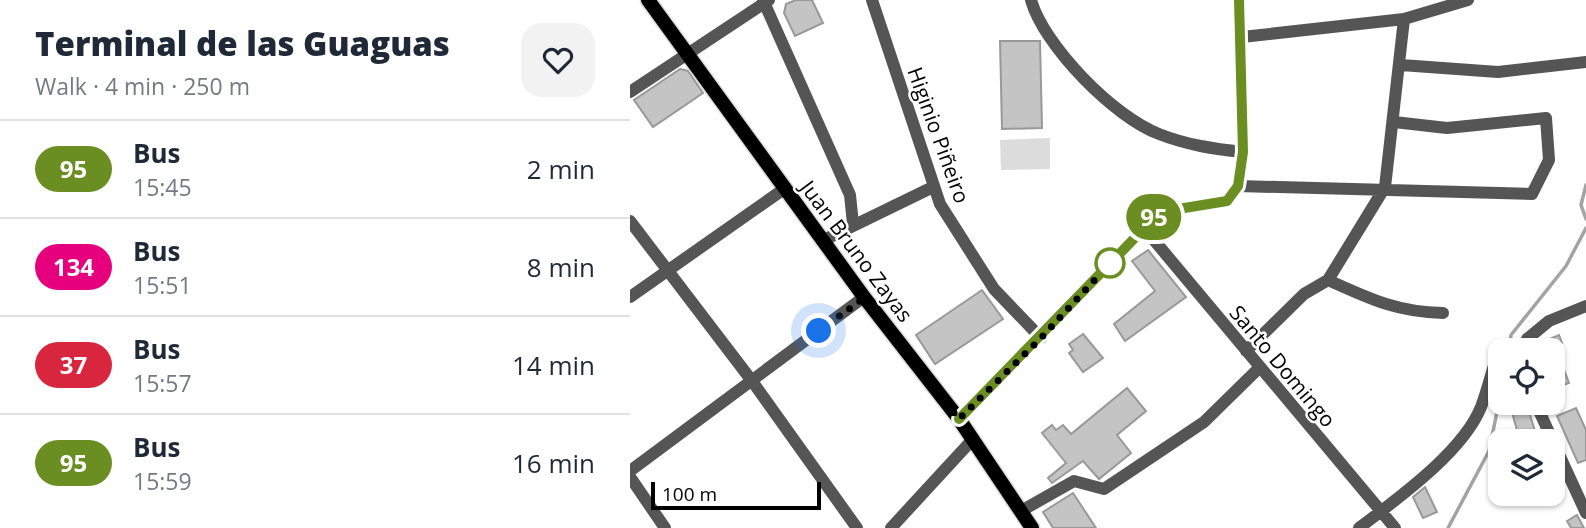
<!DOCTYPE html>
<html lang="en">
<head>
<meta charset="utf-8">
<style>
	:root { --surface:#fff; --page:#f2f2f3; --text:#1f2937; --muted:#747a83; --line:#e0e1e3 }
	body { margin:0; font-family:"Open Sans",sans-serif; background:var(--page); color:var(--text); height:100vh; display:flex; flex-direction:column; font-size:26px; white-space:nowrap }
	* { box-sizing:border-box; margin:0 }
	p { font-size:23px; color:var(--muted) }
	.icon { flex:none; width:38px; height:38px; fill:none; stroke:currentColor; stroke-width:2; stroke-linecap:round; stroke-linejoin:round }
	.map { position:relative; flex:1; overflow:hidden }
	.sheet { display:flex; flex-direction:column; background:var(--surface); width:630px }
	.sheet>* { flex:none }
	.badge { padding:0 14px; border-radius:23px; font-size:24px; line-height:46px }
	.buttons { position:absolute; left:858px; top:338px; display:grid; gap:14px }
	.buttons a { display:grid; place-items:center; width:77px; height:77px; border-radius:14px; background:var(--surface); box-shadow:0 2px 5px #0004; font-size:35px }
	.scale { position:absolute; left:21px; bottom:18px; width:170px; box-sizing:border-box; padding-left:7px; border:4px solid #000; border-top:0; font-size:19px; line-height:24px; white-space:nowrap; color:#000; -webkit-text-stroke:5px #fff; paint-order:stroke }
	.you { position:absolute; width:35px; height:35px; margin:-18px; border:5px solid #fff; border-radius:50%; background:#1a73e8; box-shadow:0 0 0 10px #1a73e833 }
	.map>.badge { position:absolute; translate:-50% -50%; box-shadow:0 0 0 4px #fff }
	.round { display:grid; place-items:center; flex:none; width:74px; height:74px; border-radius:21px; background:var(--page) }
	.overview { display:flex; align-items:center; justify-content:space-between; height:119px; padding:0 35px }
	h1 { font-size:33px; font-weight:800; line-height:52px }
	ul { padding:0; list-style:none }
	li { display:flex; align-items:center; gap:21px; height:98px; padding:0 35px; border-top:2px solid var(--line) }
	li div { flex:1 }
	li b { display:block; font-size:26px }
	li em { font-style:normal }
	li .badge { min-width:77px; font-weight:700; text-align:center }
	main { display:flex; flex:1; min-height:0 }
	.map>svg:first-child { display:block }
</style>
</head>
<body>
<main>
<section class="sheet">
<div class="overview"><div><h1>Terminal de las Guaguas</h1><p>Walk · 4 min · 250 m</p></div><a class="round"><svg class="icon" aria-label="heart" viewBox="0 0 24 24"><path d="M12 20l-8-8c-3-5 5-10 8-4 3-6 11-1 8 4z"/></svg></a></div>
<ul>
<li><span class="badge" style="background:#6b8e23;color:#fff">95</span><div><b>Bus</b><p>15:45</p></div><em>2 min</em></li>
<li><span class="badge" style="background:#e6007e;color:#fff">134</span><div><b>Bus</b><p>15:51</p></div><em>8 min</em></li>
<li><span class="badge" style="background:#d7263d;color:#fff">37</span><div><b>Bus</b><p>15:57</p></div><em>14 min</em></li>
<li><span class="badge" style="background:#6b8e23;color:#fff">95</span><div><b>Bus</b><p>15:59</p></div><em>16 min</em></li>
</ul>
</section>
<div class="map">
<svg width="956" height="528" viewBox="0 0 956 528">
	<rect width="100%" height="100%" fill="#fff"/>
	<path fill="#dcdcdc" d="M420 138V169L371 170 370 140Z"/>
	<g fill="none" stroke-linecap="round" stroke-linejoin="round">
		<path stroke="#a3a3a3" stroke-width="3.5" d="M956 185 951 205 956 219
			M879 350 881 335 936 266 956 228
			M818 528 859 451 870 397"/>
	</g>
	<path fill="#c4c4c4" stroke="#999" stroke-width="2" d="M166 0H182L193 23 165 36 154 13 156 4Z
		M370 41H410L412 128 372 129Z
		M50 69 58 71 73 93 23 127 4 100Z
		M518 250 556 297 495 341 484 324 525 291 502 261Z
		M352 290 373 319 305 364 286 335Z
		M453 334 473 358 453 372 439 353 443 350 439 344Z
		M929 335 932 343 925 346 939 383 922 389V348L919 349 915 341Z
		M497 388 516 411 487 435 501 453 469 479 453 461 422 483 418 478 436 463 412 433 422 425 426 430 433 425 441 434Z
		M896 402 905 431 908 430 913 441H890L880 405Z
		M946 408 956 430V460L948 463 927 416Z
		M795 487 807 512 793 518 783 497Z
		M443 493 466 528H423L413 512Z
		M947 515 954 528H941L937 521Z"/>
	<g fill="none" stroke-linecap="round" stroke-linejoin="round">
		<defs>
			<path id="major" d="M18 0 234 297 329 419 402 528"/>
		</defs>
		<use href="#major" stroke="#dbdbdb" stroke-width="17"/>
		<path stroke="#555" stroke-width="12" d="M133 0 220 195 223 224
			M242 0 310 204 364 289 411 338
			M401 0C414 46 484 117 529 134 557 145 584 149 613 152
			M612 37 774 19 838 0
			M771 65 868 72 956 62
			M0 92 139 0
			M608 186 902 194 919 160 916 118 817 128 764 122
			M0 221 122 381 227 528
			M513 227 765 528
			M192 241 303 187
			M698 280C740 299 767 312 813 313
			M0 297 154 189
			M896 350 897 339 919 321 956 306
			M616 351 674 294 698 280 755 187 774 19
			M905 402 956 513
			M329 419 530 212 597 201 608 186 613 152 609 0
			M0 471 234 297
			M0 477 35 528
			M391 511 444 481 474 489 574 422 630 367
			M261 528 343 439
			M729 528C767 499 833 452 851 407 858 389 862 369 869 351"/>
		<use href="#major" stroke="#000" stroke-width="14"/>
	</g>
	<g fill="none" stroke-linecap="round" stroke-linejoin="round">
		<defs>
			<path id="line" d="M329 419 530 212 597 201 608 186 613 152 609 0"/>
		</defs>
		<use href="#line" stroke="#fff" stroke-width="16"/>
		<use href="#line" stroke="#6b8e23" stroke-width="10"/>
		<path stroke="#000" stroke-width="7" stroke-dasharray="0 12.6" d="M189 331 234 298 329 419 411 338 480 263"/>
	</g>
	<circle fill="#fff" stroke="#6b8e23" stroke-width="3.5" cx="480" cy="263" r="14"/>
	<g text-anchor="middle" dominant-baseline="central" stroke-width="5" stroke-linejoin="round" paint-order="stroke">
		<g font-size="21" fill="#000" stroke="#fff">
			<text transform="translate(309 135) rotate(70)">Higinio Piñeiro</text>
			<text transform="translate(227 251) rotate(53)">Juan Bruno Zayas</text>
			<text transform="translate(653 366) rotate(50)">Santo Domingo</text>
		</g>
	</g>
</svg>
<div class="buttons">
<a><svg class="icon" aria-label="locate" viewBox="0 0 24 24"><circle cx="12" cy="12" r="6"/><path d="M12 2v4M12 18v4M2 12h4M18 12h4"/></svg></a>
<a><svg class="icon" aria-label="layers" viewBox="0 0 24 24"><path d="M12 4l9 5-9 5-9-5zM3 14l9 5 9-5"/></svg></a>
</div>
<div class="scale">100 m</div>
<div class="you" style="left:189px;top:331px"></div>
<b class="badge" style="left:524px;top:217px;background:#6b8e23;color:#fff">95</b>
</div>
</main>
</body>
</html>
